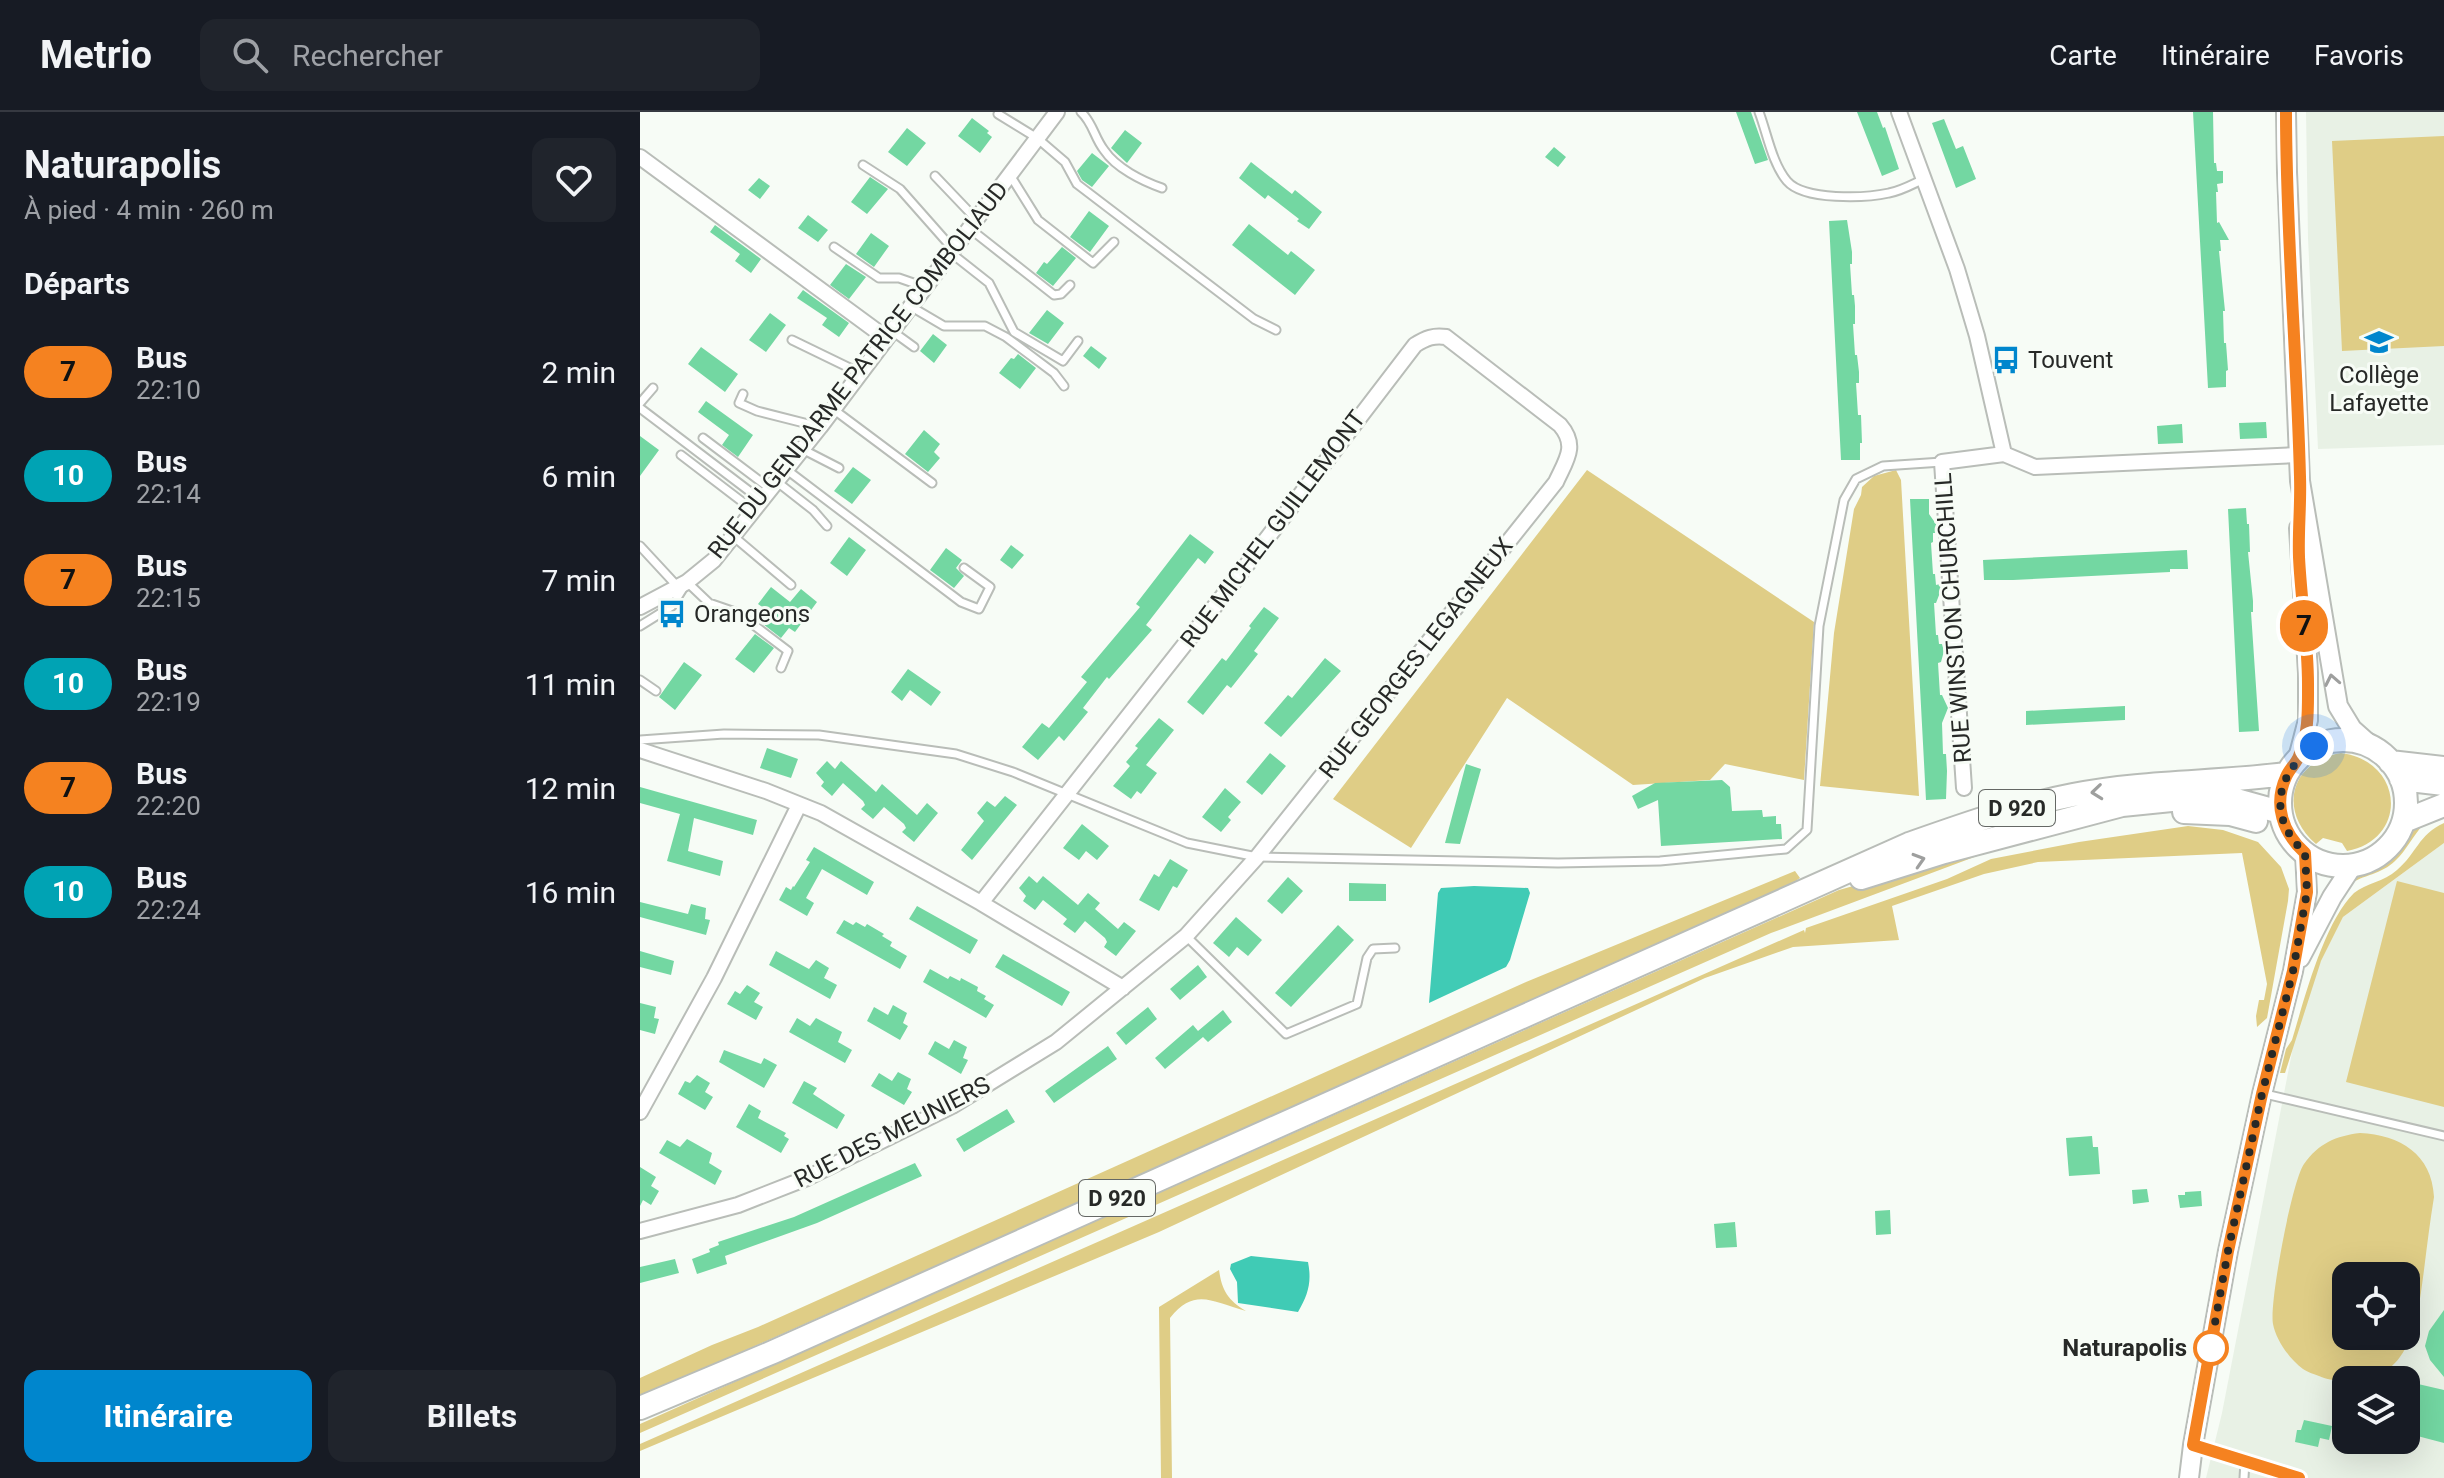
<!DOCTYPE html>
<html lang="fr">
<head>
<meta charset="utf-8">
<style>
	:root { --surface:#171b24; --page:#20242c; --text:#f1f3f6; --muted:#9ea1a6; --line:#363941; --accent:#0086cd }
	body { margin:0; font-family:Roboto,sans-serif; background:var(--page); color:var(--text); height:100vh; display:flex; flex-direction:column; font-size:30px; white-space:nowrap }
	* { box-sizing:border-box; margin:0 }
	p { font-size:26px; color:var(--muted) }
	.icon { flex:none; width:44px; height:44px; fill:none; stroke:currentColor; stroke-width:2; stroke-linecap:round; stroke-linejoin:round }
	.map { position:relative; flex:1; overflow:hidden }
	.drawer { display:flex; flex-direction:column; background:var(--surface); width:640px }
	.drawer>* { flex:none }
	.badge { padding:0 16px; border-radius:26px; font-size:28px; line-height:52px }
	.tools { position:absolute; left:1692px; top:1150px; display:grid; gap:16px }
	.tools a { display:grid; place-items:center; width:88px; height:88px; border-radius:16px; background:var(--surface); box-shadow:0 8px 32px #0002; font-size:40px }
	.you { position:absolute; width:40px; height:40px; margin:-20px; border:6px solid #fff; border-radius:50%; background:#1a73e8; box-shadow:0 0 0 12px #1a73e833 }
	.map>.badge { position:absolute; translate:-50% -50%; box-shadow:0 0 0 4px #fff }
	h2 { padding:0 24px; font-size:30px; line-height:72px }
	.round { display:grid; place-items:center; flex:none; width:84px; height:84px; border-radius:16px; background:var(--page) }
	.summary { display:flex; align-items:center; justify-content:space-between; height:136px; padding:0 24px }
	h1 { font-size:38px; font-weight:700; line-height:60px }
	.action { display:flex; gap:16px; margin-top:auto; padding:16px 24px }
	.action a { flex:1; height:92px; border-radius:16px; background:var(--accent); color:#fff; font-size:32px; font-weight:700; line-height:92px; text-align:center }
	.action a+a { background:var(--page); color:var(--text) }
	ul { padding:0; list-style:none }
	li { display:flex; align-items:center; gap:24px; height:104px; padding:0 24px }
	li div { flex:1 }
	li b { display:block; font-size:30px }
	li em { font-style:normal }
	li .badge { min-width:88px; font-weight:700; text-align:center }
	header { display:flex; align-items:center; gap:48px; box-sizing:border-box; height:112px; padding:0 40px; background:var(--surface); border-bottom:2px solid var(--line) }
	header strong { font-size:38px }
	nav { display:flex; gap:44px; margin-inline-start:auto; font-size:28px }
	.search { width:560px; height:72px; background:var(--page); display:flex; align-items:center; gap:20px; box-sizing:border-box; padding:0 28px; border-radius:16px; color:var(--muted); font-size:30px }
	main { display:flex; flex:1; min-height:0 }
	.map>svg:first-child { display:block }
</style>
</head>
<body>
<header>
<strong>Metrio</strong>
<div class="search"><svg class="icon" aria-label="search" viewBox="0 0 24 24"><circle cx="10" cy="10" r="6"/><path d="M15 15l6 6"/></svg>Rechercher</div>
<nav><a>Carte</a><a>Itinéraire</a><a>Favoris</a></nav>
</header>
<main>
<section class="drawer">
<div class="summary"><div><h1>Naturapolis</h1><p>À pied · 4 min · 260 m</p></div><a class="round"><svg class="icon" aria-label="heart" viewBox="0 0 24 24"><path d="M12 20l-8-8c-3-5 5-10 8-4 3-6 11-1 8 4z"/></svg></a></div>
<h2>Départs</h2>
<ul>
<li><span class="badge" style="background:#f58220;color:#111">7</span><div><b>Bus</b><p>22:10</p></div><em>2 min</em></li>
<li><span class="badge" style="background:#00a3b4;color:#fff">10</span><div><b>Bus</b><p>22:14</p></div><em>6 min</em></li>
<li><span class="badge" style="background:#f58220;color:#111">7</span><div><b>Bus</b><p>22:15</p></div><em>7 min</em></li>
<li><span class="badge" style="background:#00a3b4;color:#fff">10</span><div><b>Bus</b><p>22:19</p></div><em>11 min</em></li>
<li><span class="badge" style="background:#f58220;color:#111">7</span><div><b>Bus</b><p>22:20</p></div><em>12 min</em></li>
<li><span class="badge" style="background:#00a3b4;color:#fff">10</span><div><b>Bus</b><p>22:24</p></div><em>16 min</em></li>
</ul>
<div class="action"><a>Itinéraire</a><a>Billets</a></div>
</section>
<div class="map">
<svg width="1804" height="1366" viewBox="0 0 1804 1366">
	<rect width="100%" height="100%" fill="#f7fcf6"/>
	<path fill="#e8f1e5" fill-rule="evenodd" d="M1666 0H1804V333L1678 337 1668 126Z
		M1804 731V1366H1566L1582 1301 1653 935 1674 863 1703 805ZM1706 1164H1766V1224H1706ZM1706 1268H1766V1328H1706Z"/>
	<path fill="#dfcd86" fill-rule="evenodd" d="M1804 24V234L1702 239 1692 29Z
		M947 358 1174 510 1164 668 1085 652 1070 668 993 673 867 586 771 736 693 687Z
		M1256 358 1261 368 1279 684 1180 674 1194 521 1214 397 1221 383 1222 375 1234 364Z
		M1701 641C1764 649 1769 727 1707 739L1702 731 1683 726 1676 732C1637 698 1651 649 1701 641Z
		M1782 709 1784 712C1773 723 1767 738 1755 749 1742 762 1723 763 1708 773 1716 761 1730 762 1742 754 1760 742 1767 724 1782 709Z
		M1804 711V731L1703 805 1681 849 1645 961H1640L1646 937 1652 928C1664 888 1684 810 1714 781 1726 771 1744 770 1757 758 1777 741 1778 723 1804 711Z
		M1548 714 1583 718 1618 730 1641 755 1649 777 1648 789 1627 906 1617 915 1616 904 1619 888H1624L1627 872 1602 741 1398 750 1344 762 1252 794 1259 828 1153 835 1065 866 519 1120 0 1339V1332L1164 818 1165 821 1166 816 1307 767 1351 747 1439 730Z
		M1345 737 1337 744 1131 821 0 1321V1312L1199 778Z
		M1155 759 1160 766 1141 779 0 1285V1266L72 1233 118 1215 886 870Z
		M1757 769 1804 781V995L1706 970Z
		M1720 1021C1760 1023 1792 1042 1794 1085 1790 1109 1787 1134 1784 1158 1778 1202 1773 1268 1713 1268 1701 1268 1693 1270 1679 1264 1674 1262 1667 1260 1663 1257 1650 1248 1636 1228 1633 1212 1629 1191 1652 1069 1664 1052 1679 1031 1696 1024 1720 1021ZM1706 1164H1766V1224H1706Z
		M579 1158C582 1179 588 1188 606 1199 572 1190 555 1175 530 1206L532 1366H521L519 1195Z"/>
	<path fill="#40cbb5" d="M834 774 888 776 890 781 870 848 866 855 789 891 798 781 801 776Z
		M611 1144 668 1150C672 1170 668 1183 658 1200L598 1191 597 1170 590 1157 591 1152Z"/>
	<path fill="#73d7a2" d="M1096 0H1111L1128 48 1115 52Z
		M1217 0H1237L1243 16 1245 15 1259 57 1242 64Z
		M1553 0H1573L1574 51H1576L1577 59H1583V71L1577 72 1578 80H1576L1577 111 1579 110 1589 128H1580L1581 139H1579L1585 199H1583L1584 231H1586L1588 258 1586 259V275L1568 276Z
		M332 6 349 19 347 21 352 25 340 41 318 24Z
		M1304 7 1316 37 1323 34 1336 67 1316 76 1292 11Z
		M267 16 286 31 267 54 248 40Z
		M485 18 502 31 487 51 471 36Z
		M914 35 926 45 918 55 905 45Z
		M452 41 469 54 452 75 442 68 437 59Z
		M611 50 652 82 655 78 682 100 669 117 657 109 659 107 628 83 625 87 599 66Z
		M230 65 248 77 227 102 211 90Z
		M119 66 130 74 120 87 108 78Z
		M449 99 469 114 450 140 430 125Z
		M168 103 188 118 178 130 158 116Z
		M1207 108 1212 140V152H1210L1212 183H1214L1215 194V212H1213L1215 243H1217L1219 260V271H1216L1218 303H1221L1222 331H1220V348H1201L1189 109Z
		M609 112 648 143 651 139 675 158 655 183 592 133Z
		M75 113 121 147 111 161 95 149 100 142 70 120Z
		M231 121 249 134 234 155 216 142Z
		M422 135 436 146 413 174 396 161 404 150 407 152Z
		M206 152 226 165 209 187 190 173Z
		M163 178 209 211 199 225 182 213 187 206 157 186Z
		M407 198 424 211 408 232 389 221Z
		M130 201 146 213 126 240 109 228Z
		M293 222 307 233 294 251 280 239Z
		M451 234 467 246 459 257 443 244Z
		M61 235 98 262 85 280 48 252Z
		M378 242 396 256 380 277 359 261 371 246 374 247Z
		M66 289 113 323 98 345 82 333 89 323 58 300Z
		M1626 310 1627 326 1600 327 1599 311Z
		M1542 312 1543 331 1518 332 1517 314Z
		M284 318 300 332 294 340 300 346 288 360 265 342Z
		M0 324 19 338 0 364Z
		M213 355 231 368 212 392 194 379Z
		M1270 387H1289V402L1296 412 1297 421H1293V430L1291 431 1293 462H1295L1296 473 1300 472 1301 478 1296 491H1294L1296 523H1298L1299 532H1302L1304 539 1301 550 1298 551 1300 583H1302L1308 596 1302 611 1303 642H1306L1307 659 1306 687 1286 688Z
		M1606 396 1607 412H1609L1610 440H1608L1613 489V500H1611L1619 619 1599 620 1588 397Z
		M550 422 574 440 565 452 558 446 506 513 512 518 469 567 467 565 443 596 448 600 424 629 419 624 398 648 382 635 402 611 409 616 447 570 441 565 500 495 496 492Z
		M209 425 226 438 207 464 190 451Z
		M371 433 384 443 372 457 360 448Z
		M306 436 322 448 316 456 324 464 314 476 290 458Z
		M1547 438 1548 457H1530V460L1373 468H1344L1343 448Z
		M131 475 150 490 161 477 177 490 155 520 149 516 141 526 123 512 131 501 118 492Z
		M624 495 639 506 614 539 618 542 591 576 587 573 563 603 547 590 582 546 586 549 611 516 609 514Z
		M115 522 134 536 114 561 95 547Z
		M685 546 701 559 641 625 624 611 648 583 652 586Z
		M44 550 62 563 35 598 19 585Z
		M268 557 301 580 291 594 270 578 262 589 251 580Z
		M1485 594V608L1386 613V599Z
		M519 606 534 618 506 653 517 661 501 682 497 679 491 687 473 674 490 654 486 650 498 636 495 634Z
		M127 636 158 647 151 666 120 656Z
		M630 641 646 654 622 683 606 670Z
		M187 649 195 657 201 649 236 680 242 672 277 703 287 691 298 701 274 730 262 720 266 716 264 712 244 695 233 707 221 697 225 693 223 689 203 671 192 684 181 674 184 670 176 661Z
		M826 652 841 657 820 732 805 731Z
		M1082 668 1090 675 1092 699 1122 698 1123 705 1136 704V712H1141L1142 727 1021 734 1018 688 998 697 992 684 1015 671Z
		M0 675 117 708 113 723 54 706 48 739 83 749 80 764 27 749 40 702 0 691Z
		M585 676 601 690 588 705 591 708 581 720 562 705Z
		M365 684 377 693 332 748 321 738 344 709 337 701 347 689 355 695Z
		M442 712 469 734 457 748 446 739 439 748 423 736Z
		M174 735 234 770 227 783 182 757 166 786 174 791 167 804 139 788 146 775 151 778 153 774 154 775 170 750 166 748Z
		M530 747 548 758 537 776 533 774 519 799 499 788 514 762 519 765Z
		M389 764 397 771 403 764 438 793 448 781 460 791 455 797 478 817 484 810 496 819 476 844 464 835 467 830 465 826 445 809 435 821 423 812 427 807 403 788 395 798 383 789 386 784 379 776Z
		M648 765 663 779 642 802 627 789Z
		M709 771 746 772V789H709Z
		M0 790 48 802 51 792 66 796 65 807 70 808 66 823 0 805Z
		M277 794 338 828 330 842 269 807Z
		M596 805 622 828 608 844 597 835 589 845 573 831Z
		M204 808 213 813 216 810 225 815 227 812 244 822 242 824 252 830 250 834 267 844 260 857 196 821Z
		M698 813 714 828 651 895 635 881Z
		M0 839 34 849 31 863 0 855Z
		M136 839 169 857 176 848 189 856 184 866 197 873 190 887 129 853Z
		M363 842 430 880 422 894 355 855Z
		M558 853 567 865 540 888 530 877Z
		M290 857 308 867 310 864 320 869 321 866 338 875 337 879 346 884 344 887 354 893 346 906 283 870Z
		M107 873 120 881 114 890 123 895 116 908 87 892 95 879 100 882Z
		M0 891 16 895 14 906 19 907 15 922 0 918Z
		M253 893 267 901 263 911 268 914 260 928 227 909 234 895 248 903Z
		M508 895 517 907 486 933 476 921Z
		M583 898 592 910 568 930 563 925 525 957 515 946 553 913 558 919Z
		M157 906 170 914 176 906 202 920 198 930 212 938 205 951 149 920Z
		M314 928 327 935 323 946 328 948 321 962 288 942 295 929 309 937Z
		M468 934 477 947 414 991 405 979Z
		M84 938 121 952 124 946 137 953 124 976 79 950Z
		M258 960 271 967 267 977 272 980 264 993 231 974 239 961 252 969Z
		M57 963 70 971 65 980 73 985 65 998 38 982 45 969 50 971Z
		M164 969 177 976 173 982 205 1003 197 1017 152 991Z
		M109 992 121 999 118 1006 146 1021 144 1024 149 1027 141 1041 96 1015Z
		M367 997 375 1010 324 1040 316 1027Z
		M1452 1024 1453 1035H1458L1460 1062 1429 1064 1426 1026Z
		M47 1027 72 1041 69 1051 82 1059 75 1073 19 1041 27 1028 40 1035Z
		M275 1051 282 1064 177 1111 85 1144 87 1152 57 1162 52 1147 70 1140 69 1137 79 1133 78 1130 154 1105Z
		M0 1055 16 1065 11 1074 19 1079 11 1093 3 1088 0 1094Z
		M1507 1077 1509 1090 1493 1092 1492 1078Z
		M1561 1079 1562 1094 1540 1096 1538 1083H1545V1080Z
		M1250 1098 1251 1122 1236 1123 1235 1099Z
		M1095 1110 1097 1135 1076 1136 1074 1112Z
		M35 1147 39 1161 0 1171V1155Z
		M1804 1198V1265L1790 1248 1785 1234 1789 1219Z
		M1778 1272 1804 1278V1331L1766 1321Z
		M1664 1308 1692 1314 1689 1328 1680 1326 1678 1335 1655 1330 1657 1318H1661Z"/>
	<g fill="none" stroke-linecap="round" stroke-linejoin="round">
		<defs>
			<path id="lane" d="M441 0C453 11 454 25 464 38 476 56 502 69 522 76
				M1119 0C1127 21 1132 51 1147 69 1164 89 1226 86 1249 81 1261 79 1273 72 1284 67
				M358 2 397 26 425 50 437 72 614 207 636 218
				M223 53 260 77 313 137
				M370 63 398 108 453 151 474 130
				M295 64 336 107
				M329 116 414 183 421 182 430 173
				M194 135 239 166H259L285 175
				M311 141 349 171 374 220 423 249 438 229
				M270 194 304 214H345L366 225 414 261 424 274
				M252 219 274 235
				M152 228 220 261
				M103 282 99 291 117 299 180 315
				M0 291 13 276
				M0 296 121 388
				M193 297 292 371
				M63 326 129 376
				M162 337 199 356
				M41 343 113 398
				M147 358 321 490 339 497 350 475 324 456
				M136 369 173 398 187 414
				M93 424 151 473
				M0 434 38 475
				M0 514 32 494 47 470 69 491 98 501 148 539 141 556
				M0 568 16 579
				M0 628 84 622 179 623 316 642 373 660 547 731 617 745 918 751 1020 749 1146 737 1167 718 1179 514 1204 388 1216 367 1243 354 1302 350
				M546 824 646 922 717 892 727 846 733 837 755 836
				M1625 982 1804 1024
				M1554 1333 1658 1366
				M1604 1366 1605 1349"/>
			<path id="street" d="M1259 0 1317 157 1337 224 1364 342
				M0 45 246 226
				M0 495 47 470 74 448 180 315 417 0
				M0 638 126 679 181 701 341 791 483 876
				M1324 676 1302 350 1364 342 1395 355 1659 343
				M0 1000 74 866 159 693
				M0 1119 98 1093 167 1066 312 994 416 930 546 824 617 745 916 370C926 348 938 334 920 313L806 225C794 223 786 226 775 233L586 480 341 791"/>
			<path id="secondary" d="M1646 0 1647 60 1660 369 1698 594 1712 617 1730 633
				M1658 646 1668 608V561L1659 416
				M1660 846 1692 785 1713 753
				M1549 1366 1553 1333 1588 1139 1622 982 1653 859 1667 780 1665 741"/>
			<path id="primary" d="M1640 691a63 63 0 1 1 126 0a63 63 0 1 1-126 0Z
				M1750 650 1804 656
				M1761 667 1804 672
				M1544 700 1590 702 1616 709
				M1764 709 1804 693
				M1221 766 1304 740 1482 693 1561 685 1593 687 1640 700
				M0 1296 133 1240 1269 732C1323 713 1376 694 1433 683 1503 669 1576 671 1646 662"/>
		</defs>
		<use href="#lane" stroke="#b9bdb8" stroke-width="11"/>
		<use href="#street" stroke="#b9bdb8" stroke-width="18"/>
		<use href="#secondary" stroke="#b9bdb8" stroke-width="22"/>
		<use href="#primary" stroke="#b9bdb8" stroke-width="26"/>
		<use href="#lane" stroke="#fff" stroke-width="7"/>
		<use href="#street" stroke="#fff" stroke-width="14"/>
		<use href="#secondary" stroke="#fff" stroke-width="18"/>
		<use href="#primary" stroke="#fff" stroke-width="22"/>
	</g>
	<defs><path id="oneway-chevron" d="M-2-3.5L2.5 0L-2 3.5" fill="none" stroke-width="1.6" stroke-linecap="round" stroke-linejoin="round" transform="scale(2)"/></defs>
	<g stroke="#9e9f9e">
		<use href="#oneway-chevron" transform="translate(1692 568) rotate(-101)"/>
		<use href="#oneway-chevron" transform="translate(1457 680) rotate(174)"/>
		<use href="#oneway-chevron" transform="translate(1279 748) rotate(-17)"/>
	</g>
	<g fill="none" stroke-linecap="round" stroke-linejoin="round">
		<defs>
			<path id="line" d="M1646 0C1646 122 1657 244 1660 365 1661 392 1658 418 1659 445 1661 487 1668 530 1668 572 1668 597 1669 621 1659 644 1656 652 1649 657 1646 665 1633 693 1643 721 1665 741L1667 780 1653 859 1622 982 1588 1139 1553 1333 1659 1366"/>
		</defs>
		<use href="#line" stroke="#fff" stroke-width="18"/>
		<use href="#line" stroke="#f58220" stroke-width="12"/>
		<path stroke="#272927" stroke-width="8" stroke-dasharray="0 14.4" d="M1571 1236 1569 1244 1588 1139 1622 982 1653 859 1667 780 1665 741C1628 706 1634 664 1674 634"/>
	</g>
	<defs>
		<symbol id="school-bare" viewBox="-9 -9 18 18"><path d="M0-5L7-2L0 1L-7-2ZM-4 1L0 2.5L4 1V4Q0 6-4 4Z" fill="#0086cd" stroke="#f7fcf6" stroke-width="2.5" paint-order="stroke"/></symbol>
		<symbol id="bus-bare" viewBox="-9 -9 18 18"><path d="M-5-6H5V4H4V6H2V4H-2V6H-4V4H-5ZM-3.5-4V0h7V-4ZM-3.5 1.2v1.5H-2V1.2ZM2 1.2v1.5H3.5V1.2Z" fill="#0086cd" stroke="#f7fcf6" stroke-width="2.5" paint-order="stroke"/></symbol>
	</defs>
	<g fill-rule="evenodd">
		<use href="#school-bare" x="1719" y="210" width="40" height="40"/>
		<use href="#bus-bare" x="1346" y="228" width="40" height="40"/>
		<use href="#bus-bare" x="12" y="482" width="40" height="40"/>
	</g>
	<circle fill="#fff" stroke="#f58220" stroke-width="4" cx="1571" cy="1236" r="16"/>
	<g text-anchor="middle" dominant-baseline="central" stroke-width="6" stroke-linejoin="round" paint-order="stroke">
		<g fill="#f7fcf6" stroke="#656865" stroke-width="2">
			<rect x="1339" y="678" width="76" height="36" rx="6"/>
			<rect x="439" y="1068" width="76" height="36" rx="6"/>
		</g>
		<g font-size="22" font-weight="bold" fill="#272927">
			<text x="1377" y="696">D 920</text>
			<text x="477" y="1086">D 920</text>
		</g>
		<g font-size="24" fill="#272927" stroke="#f7fcf6" text-anchor="start">
			<text x="1388" y="248">Touvent</text>
			<text x="1739" y="263" text-anchor="middle">Collège<tspan x="1739" dy="28">Lafayette</tspan></text>
			<text x="54" y="502">Orangeons</text>
		</g>
		<g font-size="24" fill="#272927" stroke="#f7fcf6">
			<text transform="translate(218 258) rotate(-52)">RUE DU GENDARME PATRICE COMBOLIAUD</text>
			<text transform="translate(633 417) rotate(-53)">RUE MICHEL GUILLEMONT</text>
			<text transform="translate(1313 506) rotate(-94)">RUE WINSTON CHURCHILL</text>
			<text transform="translate(776 546) rotate(-52)">RUE GEORGES LEGAGNEUX</text>
			<text transform="translate(252 1020) rotate(-27)">RUE DES MEUNIERS</text>
		</g>
		<g font-size="24" font-weight="bold" fill="#272927" stroke="#f7fcf6" text-anchor="end">
			<text x="1547" y="1236">Naturapolis</text>
		</g>
	</g>
</svg>
<div class="tools">
<a><svg class="icon" aria-label="locate" viewBox="0 0 24 24"><circle cx="12" cy="12" r="6"/><path d="M12 2v4M12 18v4M2 12h4M18 12h4"/></svg></a>
<a><svg class="icon" aria-label="layers" viewBox="0 0 24 24"><path d="M12 4l9 5-9 5-9-5zM3 14l9 5 9-5"/></svg></a>
</div>
<div class="you" style="left:1674px;top:634px"></div>
<b class="badge" style="left:1664px;top:514px;background:#f58220;color:#111">7</b>
</div>
</main>
</body>
</html>
